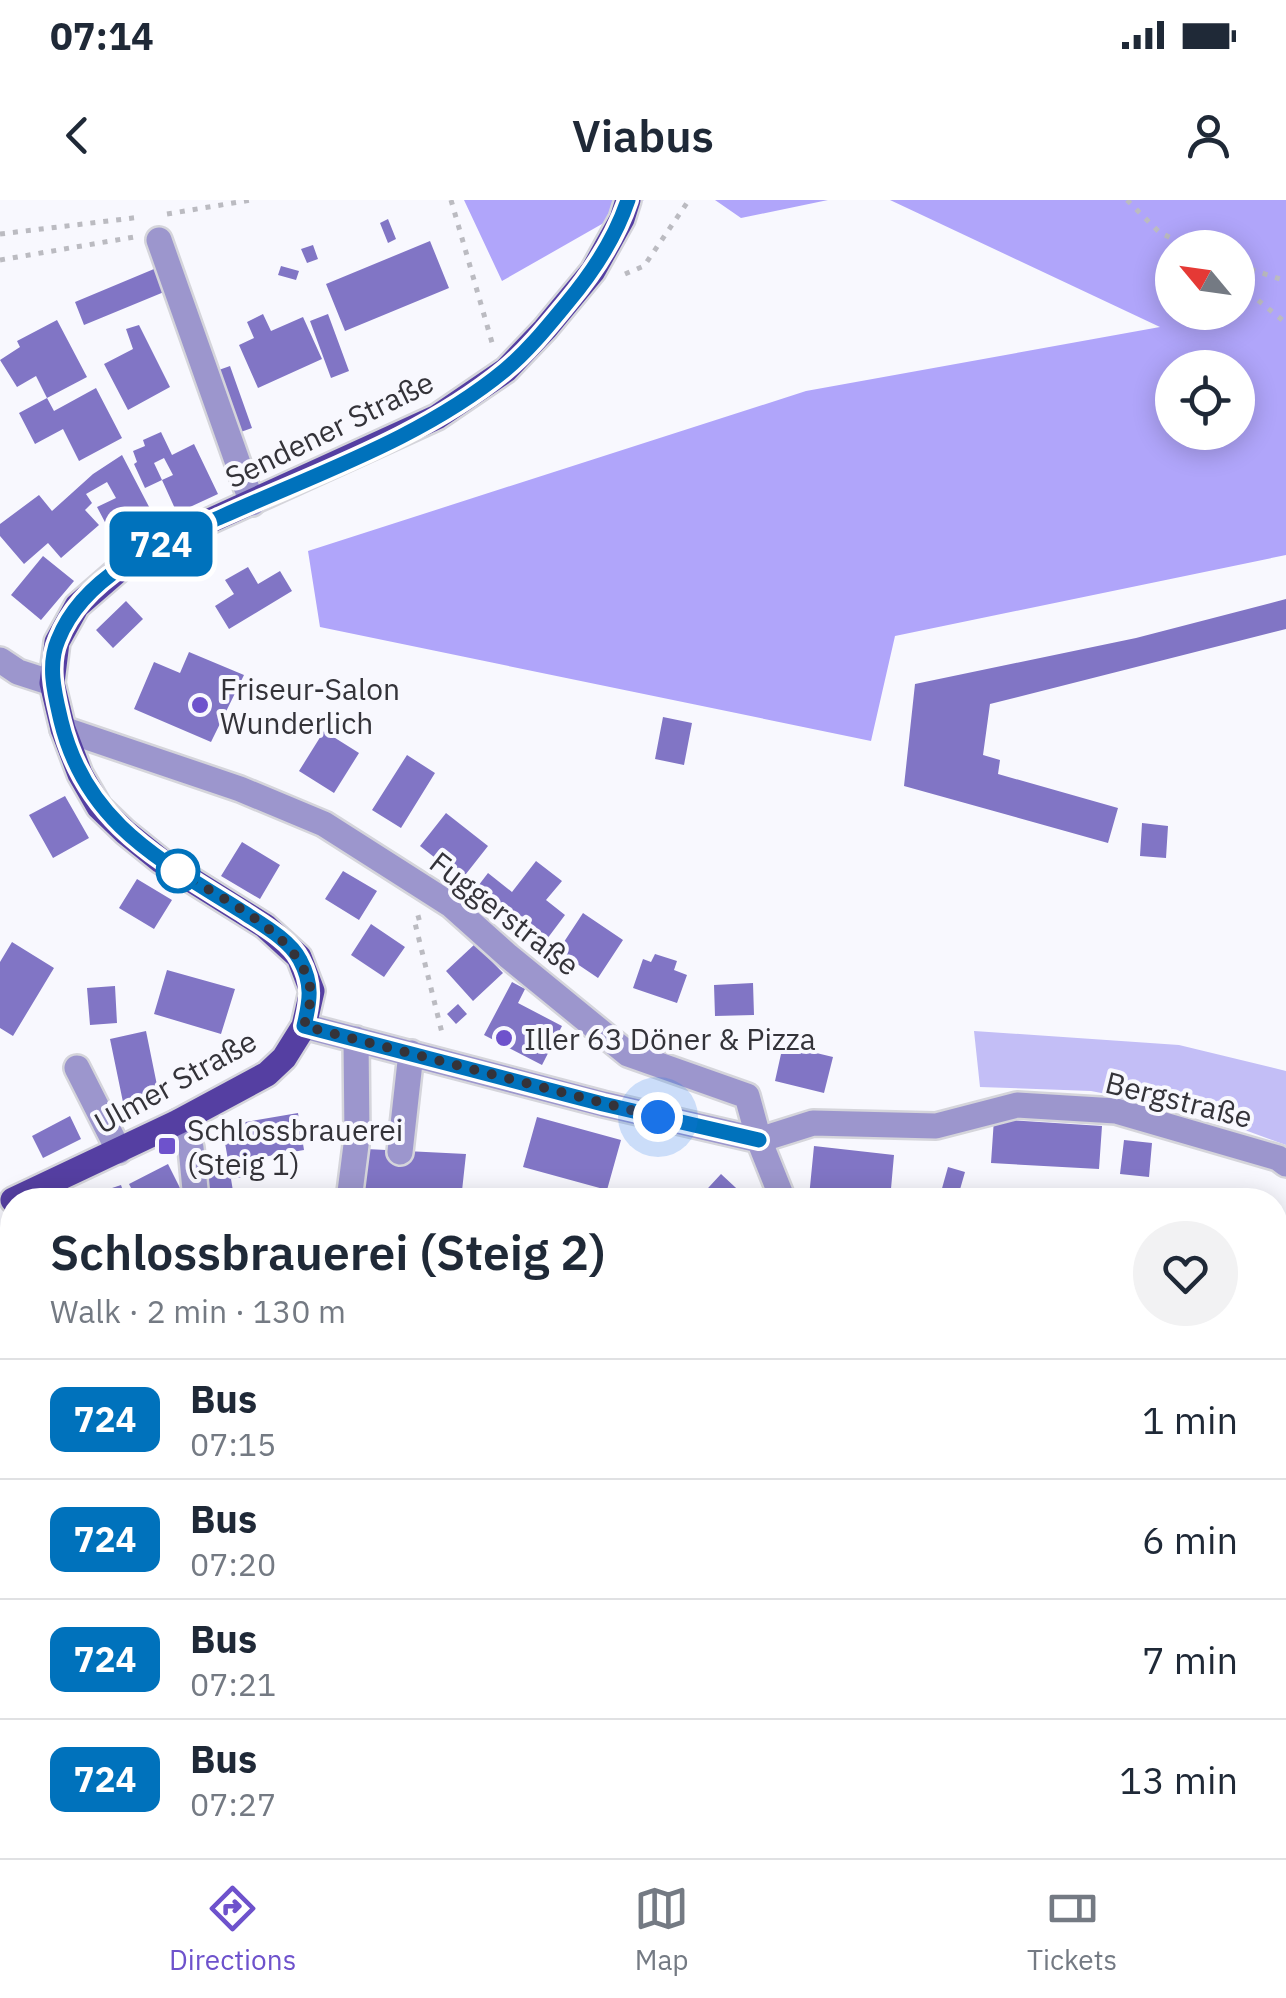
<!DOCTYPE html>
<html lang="en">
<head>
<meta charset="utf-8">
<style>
	:root { --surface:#fff; --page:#f2f2f3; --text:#1f2937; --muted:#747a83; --line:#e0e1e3; --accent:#6e52cc }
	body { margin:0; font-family:"IBM Plex Sans",sans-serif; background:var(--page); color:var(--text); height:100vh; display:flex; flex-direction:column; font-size:38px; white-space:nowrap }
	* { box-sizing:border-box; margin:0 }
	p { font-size:32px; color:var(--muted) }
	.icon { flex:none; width:55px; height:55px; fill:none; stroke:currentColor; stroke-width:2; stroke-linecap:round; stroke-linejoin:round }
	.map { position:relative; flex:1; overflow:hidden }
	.drawer { position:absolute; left:0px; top:988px; width:1288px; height:672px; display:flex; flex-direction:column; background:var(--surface); border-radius:40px 40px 0 0; box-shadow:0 5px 25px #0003 }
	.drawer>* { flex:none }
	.badge { padding:0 20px; border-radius:15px; font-size:35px; line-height:65px }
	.needle { width:65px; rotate:299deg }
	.tools { position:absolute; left:1155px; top:30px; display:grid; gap:20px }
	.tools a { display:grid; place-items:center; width:100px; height:100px; border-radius:50%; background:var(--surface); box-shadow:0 5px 25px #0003; font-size:50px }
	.you { position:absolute; width:50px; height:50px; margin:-25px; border:8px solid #fff; border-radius:50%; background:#1a73e8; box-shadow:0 0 0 15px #1a73e833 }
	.map>.badge { position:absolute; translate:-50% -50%; box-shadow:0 0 0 5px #fff }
	.round { display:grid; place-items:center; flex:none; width:105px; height:105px; border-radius:52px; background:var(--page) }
	.summary { display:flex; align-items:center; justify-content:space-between; height:170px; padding:0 50px }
	h1 { font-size:48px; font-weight:600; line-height:75px }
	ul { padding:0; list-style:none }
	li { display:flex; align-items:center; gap:30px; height:120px; padding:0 50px; border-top:2px solid var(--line) }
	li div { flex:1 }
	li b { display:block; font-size:38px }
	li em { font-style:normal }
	li .badge { min-width:110px; font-weight:700; text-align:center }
	.status { display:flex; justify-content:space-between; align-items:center; height:70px; padding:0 50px; background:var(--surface); direction:ltr }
	.status svg { height:28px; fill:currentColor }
	header { display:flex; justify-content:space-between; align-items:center; height:130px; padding:0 50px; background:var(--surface); font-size:45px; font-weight:600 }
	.menu { display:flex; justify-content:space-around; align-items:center; height:140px; border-top:2px solid var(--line); background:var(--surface); font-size:28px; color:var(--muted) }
	.menu a { display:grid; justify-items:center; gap:5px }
	.menu .active { color:var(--accent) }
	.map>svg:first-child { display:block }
</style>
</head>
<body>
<div class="status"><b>07:14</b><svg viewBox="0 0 49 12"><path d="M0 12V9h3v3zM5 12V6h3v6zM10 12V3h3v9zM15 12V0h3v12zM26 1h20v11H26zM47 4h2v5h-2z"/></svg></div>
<header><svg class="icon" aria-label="back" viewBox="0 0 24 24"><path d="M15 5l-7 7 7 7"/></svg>Viabus<svg class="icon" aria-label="person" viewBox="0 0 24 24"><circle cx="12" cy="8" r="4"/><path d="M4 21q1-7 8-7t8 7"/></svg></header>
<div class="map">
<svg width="1286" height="1658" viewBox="0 0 1286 1658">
	<rect width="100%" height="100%" fill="#f8f8fe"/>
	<path fill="#c3bef6" d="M974 831 1179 845 1286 871V945L1190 910 1091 891 980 887Z"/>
	<path fill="#b0a5fa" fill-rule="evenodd" d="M464 0H644L502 81Z
		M715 0H828L741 18Z
		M890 0H1286V355L895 436 871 541 320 427 308 351 806 191 1160 127ZM1172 48H1238V112H1172ZM1172 168H1238V232H1172Z"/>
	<path fill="#8175c5" d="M388 19 396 39 388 43 380 23Z
		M430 41 449 88 345 131 326 84Z
		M313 45 318 59 307 63 301 49Z
		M281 66 299 71 296 80 278 75Z
		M154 69 164 92 84 125 75 102Z
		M263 114 271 131 303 117 322 159 258 188 239 145 254 138 247 122Z
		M328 114 349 171 331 178 310 121Z
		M57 120 87 177 47 198 36 176 17 187 0 160 20 147 17 141Z
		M139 125 170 187 128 210 104 164 133 149 126 129Z
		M230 166 252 228 238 233 216 171Z
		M96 188 122 238 79 261 63 229 35 244 19 213 47 198 54 211Z
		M161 232 172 255 194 244 218 294 177 313 162 280 173 275 164 258 154 263 162 280 145 288 134 264 137 262 133 251 145 246 143 240Z
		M122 255 158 324 117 345 97 307 116 298 107 282 86 294 92 303 85 310 99 325 61 358 48 343 24 364 0 336V324L39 295 52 311 93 274Z
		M43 356 74 381 41 420 11 395Z
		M248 367 258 384 280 371 292 391 229 429 215 406 234 394 225 380Z
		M1286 399V429L990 504 983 555 1000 560 998 574 1118 608 1108 643 904 586 915 484 1136 438Z
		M126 401 143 419 113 448 96 430Z
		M189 452 244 475 211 542 134 509 154 462 180 473Z
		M663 517 692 523 684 565 655 559Z
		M324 531 359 553 334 593 299 571Z
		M407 555 435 573 401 628 372 610Z
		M65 596 89 638 53 658 29 615Z
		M446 613 488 646 462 679 420 646Z
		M1142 623 1168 626 1166 658 1140 656Z
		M242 642 280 665 260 699 221 676Z
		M536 661 562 681 546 700 565 715 544 743 475 690 488 673 512 692Z
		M343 671 377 691 359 720 325 699Z
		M137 679 172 700 154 729 119 708Z
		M583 713 623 740 598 778 558 751Z
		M371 724 405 747 384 777 351 755Z
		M12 742 54 768 13 836 0 828V762Z
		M475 744 503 773 473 801 446 771Z
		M655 754 677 761 674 770 687 775 677 803 633 788 643 759 651 762Z
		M167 770 235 789 221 834 154 814Z
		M512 782 525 789 518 803 562 826 542 865 484 835Z
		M753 783 754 815 715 816 714 785Z
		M115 786 117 823 90 825 87 788Z
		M458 804 467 814 456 824 447 814Z
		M146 831 160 900 124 907 110 839Z
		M783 845 833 857 824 893 775 881Z
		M298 913 304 950 246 960 249 976 231 979 233 991 250 988 252 1000H213L212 994 205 995 200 964 228 960 222 926Z
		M70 916 81 939 43 958 32 936Z
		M537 917 621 940 607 990 523 967Z
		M994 919 1102 926 1099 969 991 963Z
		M1124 940 1152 943 1149 977 1120 974Z
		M814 946 894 955 890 1000 809 997Z
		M366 949 466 954 461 1000H361Z
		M168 964 186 1000H137L129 984Z
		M948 967 965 972 957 1000 939 999Z
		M721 974 749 1000H697Z
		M121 985 126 1000H79V999Z
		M961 991 990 996 989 1000H959Z
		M1275 1042 1286 1046V1078L1281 1090 1275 1088Z
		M0 1315 12 1316V1377H0Z
		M0 1476 12 1479 1 1536H0Z
		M1275 1564 1286 1567V1658H1257L1222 1649 1220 1658H1171L1174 1648H1275Z
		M27 1648H74L73 1657 27 1653Z
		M121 1648H164L162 1658H118Z
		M279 1648H303L300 1658H276Z
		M323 1648H361L359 1658 321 1656Z
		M429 1648H457L454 1658H427Z
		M557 1648H663L661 1658H554Z
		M709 1648H712L743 1658H705Z
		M1093 1648H1158L1155 1658H1128Z"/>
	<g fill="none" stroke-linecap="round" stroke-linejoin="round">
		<defs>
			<path id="minor" d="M159 40 252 303
				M0 460 18 472 52 483
				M63 529 240 589 324 624 451 705 508 756 628 854 747 896 759 940 783 1000
				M304 826 603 904 759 940
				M77 868 119 951
				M178 922 191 948 196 1000
				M759 940 813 923 936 926 1017 905 1116 911 1278 958 1286 964
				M400 952 411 853
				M349 1000 357 937 356 839
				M1275 1158 1286 1163
				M1286 1388V1422
				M1275 1466 1286 1460
				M95 1658 97 1648"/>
			<path id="major" d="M13 1000 178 922 267 874 284 858 304 826 312 791 299 757 265 726 161 661 125 632 99 607 80 574 63 529 52 483 57 442 77 406 123 366 170 339 437 217 506 170 545 129 593 71 622 19 628 0
				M0 1427 12 1430
				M844 1648 885 1658"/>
		</defs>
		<use href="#minor" stroke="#d5d5db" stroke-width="30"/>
		<use href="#major" stroke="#d5d5db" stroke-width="30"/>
		<path stroke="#bbbbc1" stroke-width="5" stroke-dasharray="5 8" stroke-linecap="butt" d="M451 0 493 146
			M1127 0 1159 32 1191 48
			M167 14 251 0
			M0 34 141 17
			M0 60 134 37
			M1238 65 1286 81
			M625 74 644 66 689 0
			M1238 84 1286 123
			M421 717 414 719 443 837
			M676 845 677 838 707 837
			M1275 1036 1286 1040
			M1275 1214 1286 1195
			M1275 1220 1280 1232 1275 1250
			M1275 1276 1286 1283
			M402 1648 418 1651
			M965 1658 981 1648
			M993 1658 995 1648"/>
		<use href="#minor" stroke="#9c96cd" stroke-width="25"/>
		<use href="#major" stroke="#553fa2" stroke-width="25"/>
	</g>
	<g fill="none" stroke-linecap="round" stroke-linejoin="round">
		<defs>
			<path id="line" d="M628 0C615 39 593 72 567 103 548 126 528 151 505 170 424 237 318 273 223 316 163 342 84 373 58 440 47 466 55 495 61 521 86 624 161 660 243 712 261 724 290 740 300 760 313 784 310 801 304 826L603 904 759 940"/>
		</defs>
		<use href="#line" stroke="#fff" stroke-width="22"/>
		<use href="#line" stroke="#0072bc" stroke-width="15"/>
		<path stroke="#343339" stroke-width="10" stroke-dasharray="0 18" d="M178 671C221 699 299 733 310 787 313 798 307 814 304 826L658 917"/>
	</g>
	<g fill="#6e52cc" stroke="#f8f8fe" stroke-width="4">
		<circle cx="200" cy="505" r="10"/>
		<circle cx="504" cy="838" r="10"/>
		<rect x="157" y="936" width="20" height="20" rx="5"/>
	</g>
	<circle fill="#fff" stroke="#0072bc" stroke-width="5" cx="178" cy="671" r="20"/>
	<g text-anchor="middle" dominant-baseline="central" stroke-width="8" stroke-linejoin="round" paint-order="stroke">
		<g font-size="30" fill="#343339" stroke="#f8f8fe">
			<text transform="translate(329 229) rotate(-26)">Sendener Straße</text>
			<text transform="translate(505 713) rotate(38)">Fuggerstraße</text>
			<text transform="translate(175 881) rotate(-29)">Ulmer Straße</text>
			<text transform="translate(1179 899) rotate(14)">Bergstraße</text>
		</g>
		<g font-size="30" fill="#343339" stroke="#f8f8fe" text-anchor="start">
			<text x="220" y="488">Friseur-Salon<tspan x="220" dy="34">Wunderlich</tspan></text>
			<text x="524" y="838">Iller 63 Döner &amp; Pizza</text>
			<text x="187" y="929">Schlossbrauerei<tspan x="187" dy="34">(Steig 1)</tspan></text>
		</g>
	</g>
</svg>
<div class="tools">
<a><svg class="needle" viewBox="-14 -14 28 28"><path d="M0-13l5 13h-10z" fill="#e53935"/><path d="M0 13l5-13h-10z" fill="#747a83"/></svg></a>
<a><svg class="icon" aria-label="locate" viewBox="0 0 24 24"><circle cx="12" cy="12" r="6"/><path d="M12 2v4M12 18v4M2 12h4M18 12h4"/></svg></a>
</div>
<div class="you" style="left:658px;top:917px"></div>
<b class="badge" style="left:161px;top:344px;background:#0072bc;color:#fff">724</b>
<section class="drawer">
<div class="summary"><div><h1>Schlossbrauerei (Steig 2)</h1><p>Walk · 2 min · 130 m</p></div><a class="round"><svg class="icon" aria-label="heart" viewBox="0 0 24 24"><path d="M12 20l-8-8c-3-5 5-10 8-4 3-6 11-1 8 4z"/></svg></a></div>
<ul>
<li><span class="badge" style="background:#0072bc;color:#fff">724</span><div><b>Bus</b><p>07:15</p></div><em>1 min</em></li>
<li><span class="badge" style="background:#0072bc;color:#fff">724</span><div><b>Bus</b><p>07:20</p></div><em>6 min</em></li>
<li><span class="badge" style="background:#0072bc;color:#fff">724</span><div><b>Bus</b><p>07:21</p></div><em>7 min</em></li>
<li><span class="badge" style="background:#0072bc;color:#fff">724</span><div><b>Bus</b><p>07:27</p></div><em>13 min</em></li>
</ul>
</section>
</div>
<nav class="menu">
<a class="active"><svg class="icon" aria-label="directions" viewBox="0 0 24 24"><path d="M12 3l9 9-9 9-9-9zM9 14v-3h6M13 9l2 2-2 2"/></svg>Directions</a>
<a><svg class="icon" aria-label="map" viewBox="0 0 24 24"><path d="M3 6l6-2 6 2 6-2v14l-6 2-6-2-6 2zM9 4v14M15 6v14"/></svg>Map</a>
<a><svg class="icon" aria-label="tickets" viewBox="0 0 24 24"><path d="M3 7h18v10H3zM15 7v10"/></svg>Tickets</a>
</nav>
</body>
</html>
